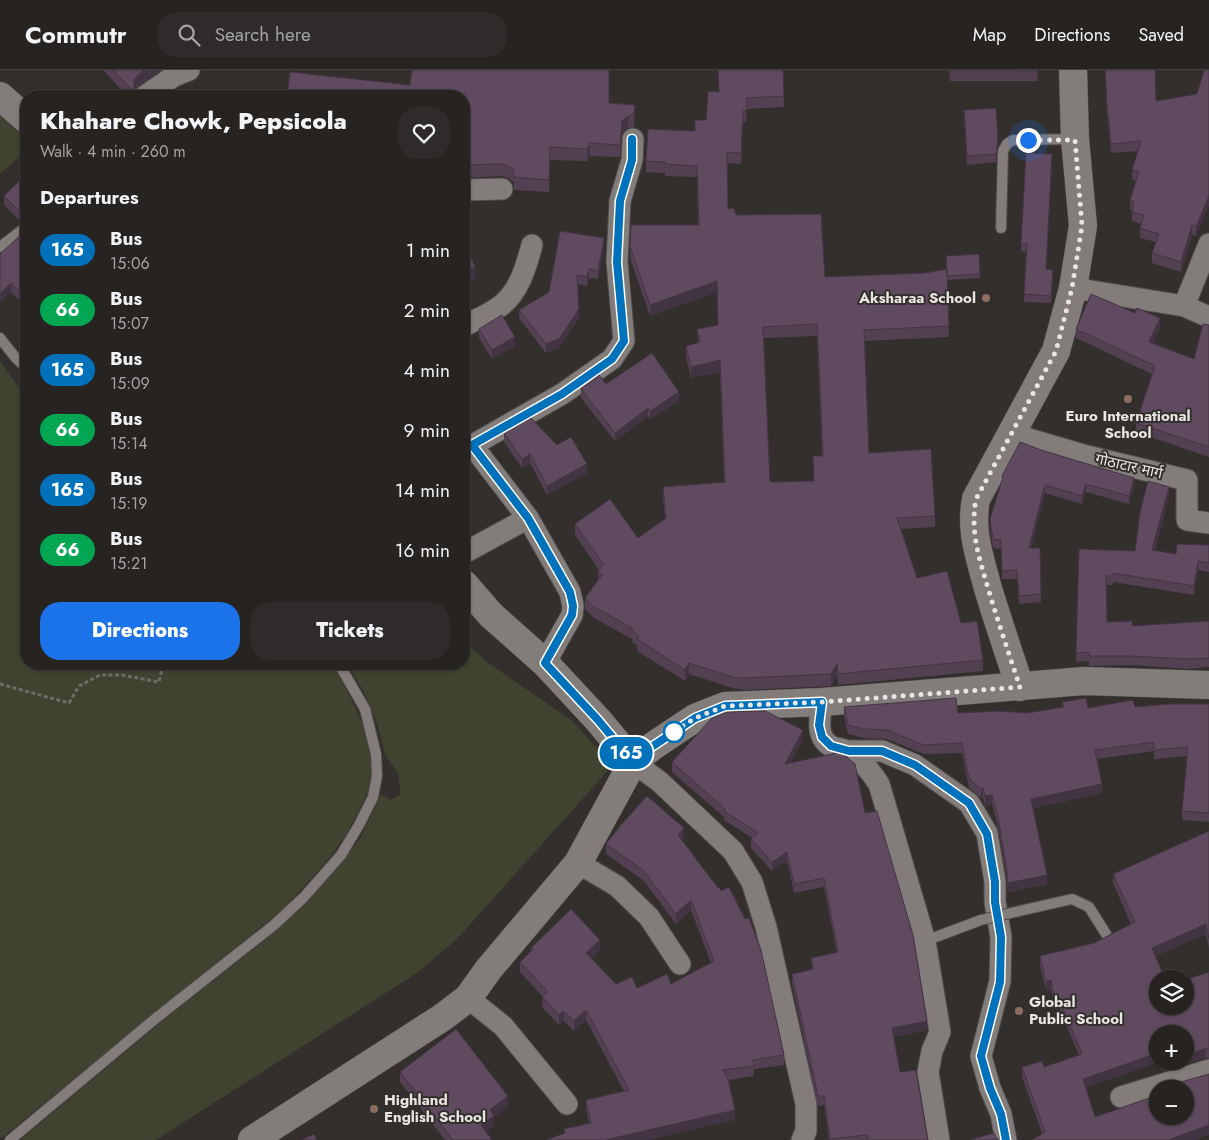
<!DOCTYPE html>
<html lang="en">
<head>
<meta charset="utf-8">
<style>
	:root { --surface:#262321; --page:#2e2b2a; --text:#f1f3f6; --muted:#a4a4a5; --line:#42403f; --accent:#1a73e8 }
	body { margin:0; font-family:Jost,"Noto Sans Devanagari",sans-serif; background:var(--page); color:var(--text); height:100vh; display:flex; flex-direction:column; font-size:19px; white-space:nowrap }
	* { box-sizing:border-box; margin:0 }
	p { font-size:16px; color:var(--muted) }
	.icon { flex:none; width:28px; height:28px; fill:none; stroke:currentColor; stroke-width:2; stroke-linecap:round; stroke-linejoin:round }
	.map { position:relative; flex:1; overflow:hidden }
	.details { position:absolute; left:20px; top:20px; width:450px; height:580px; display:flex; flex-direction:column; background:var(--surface); border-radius:20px; box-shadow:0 1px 4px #0004,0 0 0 1px var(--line) }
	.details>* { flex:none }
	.badge { padding:0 10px; border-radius:16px; font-size:18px; line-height:32px }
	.controls { position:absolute; left:1149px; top:900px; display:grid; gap:10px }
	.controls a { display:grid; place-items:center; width:45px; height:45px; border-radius:50%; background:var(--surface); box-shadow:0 1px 4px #0004,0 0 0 1px var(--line); font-size:25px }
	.you { position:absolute; width:25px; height:25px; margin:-12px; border:4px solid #fff; border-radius:50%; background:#1a73e8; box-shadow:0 0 0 8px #1a73e833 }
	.map>.badge { position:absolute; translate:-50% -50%; box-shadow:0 0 0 2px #fff }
	h2 { padding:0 20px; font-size:19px; line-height:45px }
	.round { display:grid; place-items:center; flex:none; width:52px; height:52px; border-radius:20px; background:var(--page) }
	.summary { display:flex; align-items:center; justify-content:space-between; height:85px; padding:0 20px }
	h1 { font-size:24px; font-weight:800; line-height:38px }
	.action { display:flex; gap:10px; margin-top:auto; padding:10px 20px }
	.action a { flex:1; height:58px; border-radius:20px; background:var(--accent); color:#fff; font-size:20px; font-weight:800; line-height:58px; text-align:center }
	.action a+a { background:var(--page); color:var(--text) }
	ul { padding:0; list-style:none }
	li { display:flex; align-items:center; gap:15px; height:60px; padding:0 20px }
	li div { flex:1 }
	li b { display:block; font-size:19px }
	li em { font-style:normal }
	li .badge { min-width:55px; font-weight:700; text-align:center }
	header { display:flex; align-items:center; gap:30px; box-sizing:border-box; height:70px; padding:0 25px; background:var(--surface); border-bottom:1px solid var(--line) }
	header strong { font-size:24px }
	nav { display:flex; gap:28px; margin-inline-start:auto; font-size:18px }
	.search { width:350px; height:45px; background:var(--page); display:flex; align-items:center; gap:12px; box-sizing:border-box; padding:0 18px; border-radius:20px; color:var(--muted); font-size:19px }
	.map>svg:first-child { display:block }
</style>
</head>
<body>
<header>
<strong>Commutr</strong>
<div class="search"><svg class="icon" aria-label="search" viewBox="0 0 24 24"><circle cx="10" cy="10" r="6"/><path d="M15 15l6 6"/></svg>Search here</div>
<nav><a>Map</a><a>Directions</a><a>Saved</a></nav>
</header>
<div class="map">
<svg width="1209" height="1070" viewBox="0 0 1209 1070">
	<rect width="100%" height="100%" fill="#332f2c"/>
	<path fill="#3f4330" d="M0 45 26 69V81L0 104Z
		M0 291 26 328V594H333L358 643 366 663 370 684 371 703 368 722 346 765 327 791 284 838 0 1069Z
		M464 571 487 592 571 650 613 695 457 869 417 903 156 1070H20L175 941 258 876 305 835 340 795 361 767 381 724 390 730 401 724 398 703 385 685 378 656 364 622 347 594H464Z"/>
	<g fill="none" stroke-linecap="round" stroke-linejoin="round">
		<defs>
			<path id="lane" d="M1001 158 1003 81 1007 74 1013 70 1075 69
				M0 177 26 157
				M0 268 15 287 26 298
				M1015 842 1072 829 1089 837 1106 864
				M925 871 981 850
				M10 1070 155 949 274 855 304 827 341 785 359 755 373 727 377 706 376 684 365 639 339 594"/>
			<path id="street" d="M145 26 174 6 189 0
				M464 120 502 119
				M1073 218 1184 236 1209 174
				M1184 236 1209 247
				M464 256C475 250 488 245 499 237 519 223 526 197 532 175
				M1012 364 1087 386 1187 410V450L1209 453
				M472 375 528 448
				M464 380 562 324 612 289 624 271 617 192 620 131 632 90 633 69
				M464 483 528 448 570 522 573 536 572 545 545 593
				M822 632C820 647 815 667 831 676 836 679 844 678 850 682 862 690 871 702 879 714L925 871 940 962 932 981 928 1002 939 1070
				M849 681H882L915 695 969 733 987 763 995 812V832L1001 867 1000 911 981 986 990 1018 1001 1044 1006 1070
				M633 692 660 712 733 781 752 812 766 857 806 1034V1061L802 1070
				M578 793 617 816 649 847 680 894
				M468 928 503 956 567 1034
				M1121 1027 1209 1000"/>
			<path id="secondary" d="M0 26 26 49
				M464 514 491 545 545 593 598 650 633 692
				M1020 617C1009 583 997 549 987 515 979 484 970 461 976 429L1056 281 1073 218 1083 156 1075 69 1073 0
				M252 1070 443 947 468 928 488 900 578 793 633 692 653 676 695 648 725 636 822 632 1084 611 1209 615"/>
		</defs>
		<use href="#lane" stroke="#504d4b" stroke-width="12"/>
		<use href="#street" stroke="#504d4b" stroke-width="23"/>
		<use href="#secondary" stroke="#504d4b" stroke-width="29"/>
		<path stroke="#6f6c69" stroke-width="3" stroke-dasharray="4 2.5" stroke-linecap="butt" d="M0 614 69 633 79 616 100 605H122L159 612 163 594"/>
		<use href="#lane" stroke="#827c7a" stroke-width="10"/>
		<use href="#street" stroke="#827c7a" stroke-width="21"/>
		<use href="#secondary" stroke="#827c7a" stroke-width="28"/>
		<defs>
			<path id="lane-bridge" d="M981 850 1015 842"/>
		</defs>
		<use href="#lane-bridge" stroke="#504d4b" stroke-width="12" stroke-linecap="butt"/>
		<use href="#lane-bridge" stroke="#827c7a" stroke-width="10"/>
	</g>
	<path fill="#534053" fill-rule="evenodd" d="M103 0H161L138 16 134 21V26H127Z
		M783 0 784 37 747 39 746 52H743L741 94 727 93 728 139 825 207 925 203 947 199 979 184 980 208 948 210 949 267 865 271 869 383 935 446V457L901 459 917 508 961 553 983 590V601L838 615 837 605 831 616 746 620 736 619 689 604 685 611 637 581V575L632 572V569L594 548 585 539V528L598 510V501L599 500 575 465V454L638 468 665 448 663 429V417L724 413 720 302 691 308 686 287V276L698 273 697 259 718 255 717 222 650 246 630 188V177L698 155 697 107 665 106V103L646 102V91L695 61 706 50 719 22ZM817 266 822 386H813L814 411 770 412 764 268Z
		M949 0H1037L1038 11H950Z
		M1105 0 1156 31 1197 24 1209 0V135L1196 166 1192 165 1181 202 1152 193V183L1156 172 1140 168V158L1141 154 1132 151V141L1130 140V130L1136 111 1132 110V100L1138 81 1111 83 1107 44Z
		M410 15 635 35 634 57 628 58 622 63 620 87 590 86 587 91 550 90 549 122 514 120V112L508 108 502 106 464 108V26Z
		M964 40 998 76 996 92 967 95Z
		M1052 92 1046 199 1053 207 1051 233 1024 232 1026 182 1021 181V174Z
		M26 104 21 152 4 135V126Z
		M26 160V238L11 222 0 232Z
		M604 176 598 209 589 208 587 216 577 214 579 248 559 278 546 283 519 248V240L549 222Z
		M1209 255V387L1136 362V353L1152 304 1076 268V259L1160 258 1153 273 1194 289Z
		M479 259 515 276 492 289 479 268Z
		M581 319 679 331 650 349 648 346 615 371 581 328Z
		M504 363 557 375 587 403 547 425 530 393 522 398 504 372Z
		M1002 406 1134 416 1129 434 1086 422 1082 434 1045 423 1031 478H1040L1041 532 1019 534 1017 509H1002L1001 479 993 478 990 457V449L1002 412Z
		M1169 426 1155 480 1176 484 1209 475V502L1198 500 1194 525 1113 512V515H1106L1107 552 1132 556 1209 551V597L1187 599 1132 595 1089 596V591L1076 592 1079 479 1135 481Z
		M1062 632 1088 638 1135 637 1209 634V752L1182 750V741L1187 686 1154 689V681L1097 689 1102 723 1033 738 1047 814 1008 822 1007 810 999 761 992 734 985 736 983 727 981 728 969 718 962 683 924 684 887 669 864 668 848 664 844 646V637L958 643H1027L1062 637Z
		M803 669 790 693 865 743 927 960 894 967 900 1002 928 1070H829L824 1035 818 1036 792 913V904L812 900 811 888 837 883 824 817 794 823 787 791 772 801 751 778V769L752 768 724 750V747L672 702V692Z
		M1209 761V878L1206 864 1155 886 1165 909H1158V936H1185V910L1209 902V988H1205L1162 1001 1159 992 1086 1017 1095 1047 1158 1025V1046H1185V1019H1171V1015L1209 1004V1064L1194 1070H1032L1042 1063 1022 1007V997L1042 991 1044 997 1079 985 1057 934H1054L1051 919 1046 920 1040 896V886L1094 873 1131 854 1113 813V804ZM1158 964H1185V991H1158Z
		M684 768 682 770 784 985V995L754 999V1006L729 1010 735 1050 564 1063V1059L589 1053 586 1040V1030L624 1021 586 950 574 961 564 951 559 955 542 937 543 927 520 902V892L531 881V878L600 880 591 888 616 914 637 918 671 914 711 893 691 840 676 854 644 811 606 784V774Z
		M400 1002 508 1036 494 1047V1055L486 1061 492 1070H445L400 1012Z"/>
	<path fill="#433443" d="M144 0H161L138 16 134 21V10L138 5Z
		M134 19V26H132V20Z
		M747 28V39L746 52V41Z
		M743 41V52L741 94V83Z
		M628 46V58L622 63 620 87V75L622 51Z
		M998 68V76L996 92V84Z
		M590 73V86L587 91V79Z
		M550 77V90L549 122V110Z
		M1209 126V135L1196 166V157Z
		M26 139V147L21 152V143Z
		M1192 155V165L1181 202V192Z
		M604 168V176L598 209V201Z
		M475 197V210L464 214V202Z
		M589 199V208L587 216V207Z
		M717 211V222L650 246V235Z
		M11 213V222L0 232V224Z
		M579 239V248L559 278 546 283V274Z
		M1160 248V258L1149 281V272Z
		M515 267V276L492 289V280Z
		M720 290V302L691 308V297Z
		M679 322V331L650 349V341Z
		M648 338V346L615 371V363Z
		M530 384V393L522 398V389Z
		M587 394V403L547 425V416Z
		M1134 408V416L1129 434V426Z
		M1086 414V422L1082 434V426Z
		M1045 415V423L1029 487V478Z
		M1169 417V426L1152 489V480Z
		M1198 491V500L1194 525V516Z
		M689 593V604L685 611V600Z
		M837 594V605L831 616V604Z
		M803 660V669L785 703V694Z
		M1102 714V723L1031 738V729Z
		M983 718V727L981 728V719Z
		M992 725V734L985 736V726Z
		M684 758V768L678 775V765Z
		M787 782V791L772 801V792Z
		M1047 805V814L1008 822V813Z
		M691 830V840L676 854V844Z
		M1206 854V864L1152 887V878Z
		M600 870V880L586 893V883Z
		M1051 910V919L1046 920V911Z
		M1057 924V934H1054V925Z
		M586 940V950L574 961V951Z
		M564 941V951L559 955V945Z
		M927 951V960L892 967V958Z
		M1205 979V988L1162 1001V992L1165 991H1185V985Z
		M1158 983V991H1159V992L1083 1018V1009Z
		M508 1026V1036L494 1047V1055L481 1065V1055L490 1040Z
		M735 1040V1050L648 1070H605Z
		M1209 1055V1064L1194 1070H1168Z"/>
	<path fill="#604a60" stroke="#433443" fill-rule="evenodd" d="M113 0H144L138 5 134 10V19L132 20Z
		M412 0H609V33L635 35 634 44 628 46 622 51 620 75 590 73 587 79 550 77 549 110 514 107V100L508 96 502 94 464 95V26H287L290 2 410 15Z
		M718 0H783L784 26 747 28 746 41H743L741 83 727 82 728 139 734 138 736 145 821 144 825 207 925 203 947 199 949 256 864 260 869 383 931 379 935 446 897 448 917 508 947 501 961 553 977 551 983 590 838 604 837 594 831 604 746 608H736L689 593 685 600 637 569 639 566 632 561V558L594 537 585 528 602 505 598 501 604 495 575 454 610 429 638 468 666 448 663 417 725 412 720 290 691 297 686 276 700 272 697 259 718 255 717 211 650 235 630 177 631 155H699L697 96 665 94V92L646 91 648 59 695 61V50H706L708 21 719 22ZM817 254 823 386H813L814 411 770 412 763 257Z
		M950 0H1037L1038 1Z
		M1105 0H1155L1156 31 1197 24 1204 0H1209V126L1196 157 1192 155 1181 192 1152 183 1159 164 1140 158 1144 145 1132 142 1134 132 1130 130 1139 102 1132 100 1141 71 1111 74 1107 35Z
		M996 38 998 68 996 84 967 86 964 40Z
		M1026 83 1052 84 1046 199 1053 200 1051 226 1024 224 1027 174H1021Z
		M26 104V139L21 143 4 126Z
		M26 160V229L11 213 0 224V184Z
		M560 161 604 168 598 201 589 199 587 207 577 205 579 239 559 269 546 274 519 240 549 222Z
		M464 170 475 197 464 202Z
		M979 184 980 204 947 206 946 186Z
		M1091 224 1135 243 1137 238 1160 248 1149 272 1194 289 1203 254 1209 255V377L1136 353 1155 296 1076 259Z
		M502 245 515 267 492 280 479 259Z
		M652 283 679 322 650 341 648 338 615 363 581 319 599 305 606 314Z
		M531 348 557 375 571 367 587 394 547 416 530 384 522 389 504 363Z
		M1020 372 1041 380 1134 408 1129 426 1086 414 1082 426 1045 415 1029 478H1040L1041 524 1019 526 1017 500 1002 501 1001 470 993 469 990 449 1003 407 1002 406Z
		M1148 411 1169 417 1152 480 1176 484 1177 474 1209 475V493L1198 491 1194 516 1113 503V506H1106L1107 552 1132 551V556L1209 551V588L1187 589 1132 586H1089V582L1076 583 1079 479 1135 481 1140 442Z
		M956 628 958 643 1000 641 1027 643 1064 637 1062 632 1086 628 1088 638 1133 630 1135 637 1170 634H1209V743L1182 741 1188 677 1154 680V672L1095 680 1102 714 1031 729 1047 805 1008 813 1007 801 999 752 992 725 985 726 983 718 981 719 969 709 962 673 924 675 887 660 864 659 848 655 844 637Z
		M765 641 803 660 785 694 841 682 855 694 865 743 877 741 913 865 927 951 892 958 900 1002 916 1000 928 1070H868L867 1065 830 1069 824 1026H818L792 904 814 899 811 888 838 882 824 808 794 814 787 782 772 792 751 769 758 763 724 741 725 739 672 692 711 649 728 642Z
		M647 726 684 758 678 765 718 818 719 817 721 821 729 817 745 849 749 848 761 880 784 985 753 990 754 996 723 1000 728 1009 735 1040 605 1070H546L565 1063 564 1059 591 1053 586 1030 629 1020 586 940 574 951 564 941 559 945 542 927 548 922 520 892 533 879 531 878 571 839 600 870 586 883 616 914 632 907 637 918 667 904 671 914 714 891 691 830 676 844 644 801 606 774 620 756Z
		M1209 761V869L1206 854 1152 878 1165 909H1158V936H1185V910L1209 902V979H1205L1185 985V964H1158V983L1083 1009 1095 1047 1158 1025V1046H1185V1019H1172L1171 1015 1209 1004V1055L1168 1070H1032L1045 1062 1022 997 1042 991 1044 997 1082 984 1057 924 1054 925 1051 910 1046 911 1040 886 1094 873 1135 852 1113 804Z
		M456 959 508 1026 490 1040 494 1046 481 1055 492 1070H453L400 1002Z
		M994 1063 997 1069 999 1070H969Z
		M314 1064 317 1070H302Z"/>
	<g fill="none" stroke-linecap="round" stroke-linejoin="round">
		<defs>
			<path id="line" d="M632 69V90L620 131 617 192 624 271 612 289 562 324 472 375 528 448 570 522 573 536 572 545 545 593 598 650 633 692 653 676 695 648 725 636 822 632 819 655 822 667 831 676 849 681H882L915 695 969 733 987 764 995 812V832L1001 867 1000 912 981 986 990 1018 1001 1044 1006 1070"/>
		</defs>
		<use href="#line" stroke="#fff" stroke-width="11"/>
		<use href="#line" stroke="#0072bc" stroke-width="8"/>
		<path stroke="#e8e5e3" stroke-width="5" stroke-dasharray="0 9" d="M674 662 667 666 695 648 725 636 822 632 1020 617C1009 584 998 552 988 518 979 487 970 462 976 429L1056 281 1072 218 1082 156 1075 70H1028"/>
	</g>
	<g fill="#8d6e63" stroke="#332f2c" stroke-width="2">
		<circle cx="986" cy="228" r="5"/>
		<circle cx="1128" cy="329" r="5"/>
		<circle cx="1019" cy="941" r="5"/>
		<circle cx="374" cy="1039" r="5"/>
	</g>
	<circle fill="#fff" stroke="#0072bc" stroke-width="2.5" cx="674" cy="662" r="10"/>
	<g text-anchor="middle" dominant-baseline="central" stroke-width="4" stroke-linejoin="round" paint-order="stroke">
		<g font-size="15" font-weight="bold" fill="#e8e5e3" stroke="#332f2c" text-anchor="start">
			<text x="976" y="228" text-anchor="end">Aksharaa School</text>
			<text x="1128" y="346" text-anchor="middle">Euro International<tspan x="1128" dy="17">School</tspan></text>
			<text x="1029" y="932">Global<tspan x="1029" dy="17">Public School</tspan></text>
			<text x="384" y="1030">Highland<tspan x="384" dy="17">English School</tspan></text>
		</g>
		<g font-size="15" fill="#e8e5e3" stroke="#332f2c">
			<text transform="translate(1129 396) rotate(13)">गोठाटार मार्ग</text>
		</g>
	</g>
</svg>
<div class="controls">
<a><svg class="icon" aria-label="layers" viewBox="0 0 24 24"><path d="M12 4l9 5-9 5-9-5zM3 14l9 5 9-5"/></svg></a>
<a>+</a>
<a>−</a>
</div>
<div class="you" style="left:1028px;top:70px"></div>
<b class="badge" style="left:626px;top:683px;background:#0072bc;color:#fff">165</b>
<section class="details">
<div class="summary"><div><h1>Khahare Chowk, Pepsicola</h1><p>Walk · 4 min · 260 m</p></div><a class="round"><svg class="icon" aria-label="heart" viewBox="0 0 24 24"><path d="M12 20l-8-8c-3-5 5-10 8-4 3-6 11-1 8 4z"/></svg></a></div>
<h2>Departures</h2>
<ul>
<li><span class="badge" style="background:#0072bc;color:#fff">165</span><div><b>Bus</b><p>15:06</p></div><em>1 min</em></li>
<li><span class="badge" style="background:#00a651;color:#fff">66</span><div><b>Bus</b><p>15:07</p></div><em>2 min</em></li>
<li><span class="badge" style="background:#0072bc;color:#fff">165</span><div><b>Bus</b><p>15:09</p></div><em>4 min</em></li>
<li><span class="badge" style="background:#00a651;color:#fff">66</span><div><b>Bus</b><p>15:14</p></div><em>9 min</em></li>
<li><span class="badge" style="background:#0072bc;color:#fff">165</span><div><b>Bus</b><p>15:19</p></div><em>14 min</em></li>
<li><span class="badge" style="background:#00a651;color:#fff">66</span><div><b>Bus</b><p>15:21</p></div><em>16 min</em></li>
</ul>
<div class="action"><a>Directions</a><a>Tickets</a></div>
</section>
</div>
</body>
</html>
